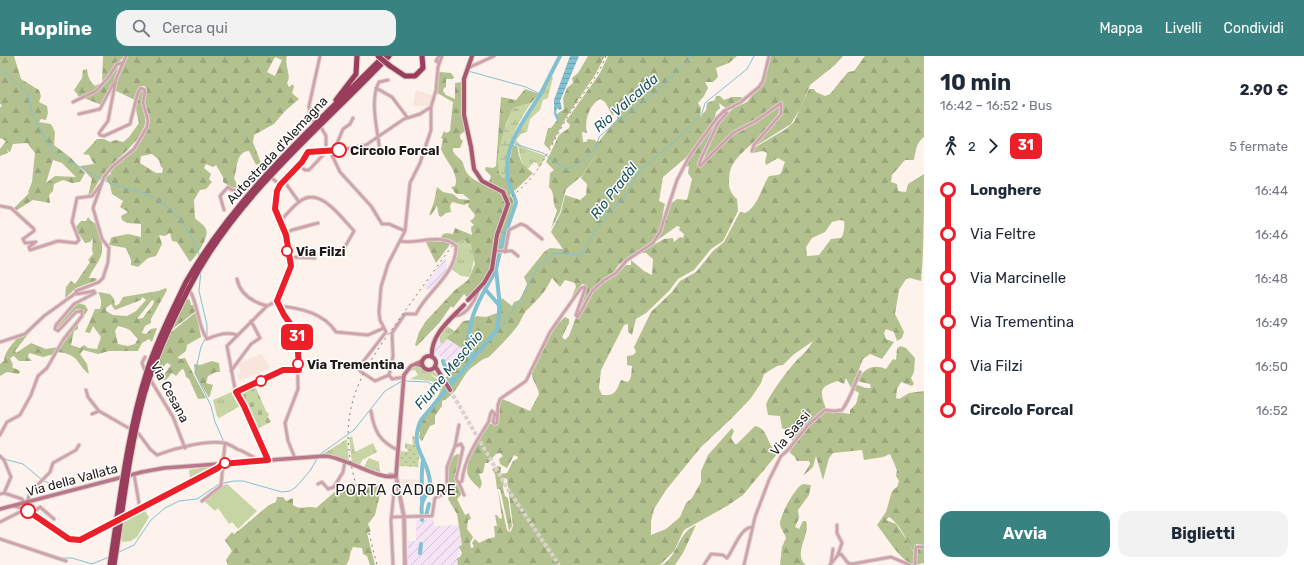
<!DOCTYPE html>
<html lang="it">
<head>
<meta charset="utf-8">
<style>
	:root { --surface:#fff; --page:#f2f2f3; --text:#1f2937; --muted:#747a83; --accent:#398282 }
	body { margin:0; font-family:Rubik,sans-serif; background:var(--page); color:var(--text); height:100vh; display:flex; flex-direction:column; font-size:15px; white-space:nowrap }
	* { box-sizing:border-box; margin:0 }
	p { font-size:13px; color:var(--muted) }
	.icon { flex:none; width:22px; height:22px; fill:none; stroke:currentColor; stroke-width:2; stroke-linecap:round; stroke-linejoin:round }
	.map { position:relative; flex:1; overflow:hidden }
	.drawer { display:flex; flex-direction:column; background:var(--surface); width:380px }
	.drawer>* { flex:none }
	.badge { padding:0 8px; border-radius:6px; font-size:14px; line-height:26px }
	.map>.badge { position:absolute; translate:-50% -50%; box-shadow:0 0 0 2px #fff }
	.legs { display:flex; align-items:center; gap:6px; height:44px; padding:0 16px; font-size:13px }
	.legs p { margin-inline-start:auto }
	.head { display:flex; align-items:center; justify-content:space-between; height:68px; padding:0 16px }
	h1 { font-size:22px; font-weight:700; line-height:30px }
	.button { display:flex; gap:8px; margin-top:auto; padding:8px 16px }
	.button a { flex:1; height:46px; border-radius:12px; background:var(--accent); color:#fff; font-size:16px; font-weight:700; line-height:46px; text-align:center }
	.button a+a { background:var(--page); color:var(--text) }
	ul { padding:0 16px; list-style:none }
	li { display:flex; align-items:center; gap:14px; height:44px; font-size:15px }
	li i { display:grid; place-items:center; width:6px; height:100%; margin:0 5px; background:currentColor }
	li i::after { content:''; width:10px; height:10px; margin:-5px; border:3px solid; border-radius:50%; background:var(--surface) }
	li p { margin-inline-start:auto }
	li:first-child i { background:linear-gradient(#0000 50%,currentColor 0) }
	li:last-child i { background:linear-gradient(currentColor 50%,#0000 0) }
	header { display:flex; align-items:center; gap:24px; box-sizing:border-box; height:56px; padding:0 20px; background:var(--accent); color:#fff }
	header strong { font-size:19px }
	nav { display:flex; gap:22px; margin-inline-start:auto; font-size:14px }
	.search { width:280px; height:36px; background:var(--page); display:flex; align-items:center; gap:10px; box-sizing:border-box; padding:0 14px; border-radius:12px; color:var(--muted); font-size:15px }
	main { display:flex; flex:1; min-height:0 }
	.map>svg:first-child { display:block }
</style>
</head>
<body>
<header>
<strong>Hopline</strong>
<div class="search"><svg class="icon" aria-label="search" viewBox="0 0 24 24"><circle cx="10" cy="10" r="6"/><path d="M15 15l6 6"/></svg>Cerca qui</div>
<nav><a>Mappa</a><a>Livelli</a><a>Condividi</a></nav>
</header>
<main>
<div class="map">
<svg width="924" height="509" viewBox="0 0 924 509">
	<defs>
		<pattern id="industrial-furrows" width="10" height="10" patternUnits="userSpaceOnUse"><rect width="10" height="10" fill="#f5e4f6"/><path d="M-1 1l2-2M0 10L10 0M9 11l2-2" fill="none" stroke="#d2c3d2"/></pattern>
		<pattern id="grass-tufts" width="24" height="20" patternUnits="userSpaceOnUse"><rect width="24" height="20" fill="#c7d4a3"/><path d="M3 7l-1-3M5 7V3M7 7l1-3M15 17l-1-3M17 17v-4M19 17l1-3" fill="none" stroke="#aab58c"/></pattern>
		<pattern id="forest-firs" width="22" height="20" patternUnits="userSpaceOnUse"><rect width="22" height="20" fill="#b3c18f"/><path d="M5 1l3.5 6h-7zM16 11l3.5 6h-7z" fill="#9aa57b"/></pattern>
		<pattern id="wetland-marsh" width="20" height="14" patternUnits="userSpaceOnUse"><rect width="20" height="14" fill="#c7d4a3"/><path d="M1 5h8M5 5V1M11 12h8M15 12V8" fill="none" stroke="#aab58c"/></pattern>
		<pattern id="cemetery-stones" width="16" height="16" patternUnits="userSpaceOnUse"><rect width="16" height="16" fill="#c7d4a3"/><path d="M2 7V4a2 2 0 0 1 4 0v3zM10 15v-3a2 2 0 0 1 4 0v3z" fill="#aab58c"/></pattern>
		<pattern id="garden-dots" width="8" height="8" patternUnits="userSpaceOnUse"><rect width="8" height="8" fill="#c7d4a3"/><path d="M2 2h.1M6 6h.1" fill="none" stroke="#aab58c" stroke-width="1.8" stroke-linecap="round"/></pattern>
		<pattern id="water-rules" width="6" height="5" patternUnits="userSpaceOnUse"><rect width="6" height="5" fill="#81c1d1"/><path d="M0 2.5h6" fill="none" stroke="#6fa5b3"/></pattern>
	</defs>
	<rect width="100%" height="100%" fill="#fef2ec"/>
	<path fill="url(#industrial-furrows)" d="M444 203H446L447 214 443 221 433 233 431 232 430 234 423 232Z
		M440 277 442 288 446 282 463 293 464 299 449 315 445 309 444 303 433 297 435 286Z
		M434 463V470L459 469 462 488 459 491 460 499H457L458 509H408V485H416V464Z"/>
	<path fill="#f8e5dc" d="M416 34 434 40 431 50H413Z
		M262 298 270 312 240 325 237 319 241 317 238 307Z
		M401 423 421 424 420 433 401 432Z"/>
	<path fill="url(#grass-tufts)" d="M551 20 553 21 548 42 543 44 540 54 530 63 527 76 521 78 516 84 522 91 546 100 539 112 537 107 534 106 528 113C518 107 522 93 514 86L523 64Z
		M465 184 467 187 471 188C477 198 473 211 469 221L461 220 451 213C455 206 461 195 456 187Z
		M447 270 455 275 442 288 440 286V277Z
		M416 309 426 315H433L439 320 437 321 430 318 438 324 440 322 443 327 441 331 431 325 410 323 418 319 415 314 408 315Z
		M234 335 242 349 219 362 217 360 213 344Z
		M352 380 355 396 373 387 377 396 362 404 360 409 352 407 349 382Z
		M347 383 349 406 337 401 323 398Z
		M369 402 379 406 380 416 364 411Z
		M206 411H209L210 414 190 425 189 414Z"/>
	<path fill="url(#forest-firs)" fill-rule="evenodd" d="M0 0H14L21 23 39 34 41 40 39 46 47 50 48 57 46 64 41 63 39 66 51 68 55 76 54 89 71 102 85 117 80 126 72 127 63 124 54 128 53 135 49 139 50 147 33 144 17 154 14 152 29 137 28 136 32 126 35 97 27 87 13 88 10 96H9L7 93 8 97 0 100V93L6 85 0 82V52L2 49 0 48ZM53 104 62 107 76 121 55 120 46 127Z
		M103 0H124L120 5 117 7 102 28Z
		M126 0H287C284 10 292 19 287 27L289 31 293 28 294 31 292 37 299 43 285 55 274 68 254 79 253 86 261 107 256 109 249 95C235 96 238 113 234 122L238 131 232 132 223 126V121L216 109 213 111 206 108 204 112 211 118 209 123 212 126 206 133 200 134 194 144 195 162C198 166 203 167 206 173 210 180 196 201 190 206L177 186 172 185 170 177 165 180 159 179 162 188 156 200 148 202 138 211 131 209V204L126 192 109 189 111 182 113 181 128 178 141 181V168L127 167 122 164 121 160 128 156 120 151 123 145 112 138 110 129 105 122 111 118V113C124 101 146 83 148 64 148 57 145 51 144 45 143 39 148 36 145 30H141L138 32 135 44 114 34 118 14ZM275 1 282 4 275 20 267 16ZM152 98 159 104 161 111 163 112 162 117H156L140 107 141 100Z
		M588 0H605L595 19 567 60 549 93 544 88 548 72H551L558 63 557 58 564 53 563 42 567 32 573 27 572 22 578 17Z
		M608 0H737L729 7 716 12 718 21 713 26H705L708 32 704 40 698 47 701 52 700 61 706 54 707 47 715 44 716 40H720L724 44 732 41H741L744 43 727 53 719 47 720 52 716 56 714 65 688 100 663 121 659 145 665 148C662 158 662 173 656 182 646 194 618 202 614 217 597 228 587 243 577 260L586 229 582 228 571 243 576 231 575 227 565 224 560 231 552 222C545 237 537 244 526 255 522 260 520 268 515 273 508 282 499 291 490 300 488 302 485 302 482 304 479 306 474 310 470 313 461 322 456 340 442 345V350L435 360V368L430 370 422 385 419 382 420 376 417 375C422 354 430 354 439 338 443 331 445 322 449 316 453 310 459 305 464 299L460 296 463 293 446 282 455 275 463 265 473 264 476 260 486 261 497 257V248L502 242 512 250 514 246 520 244 527 228 524 221 544 196 550 192 563 193 551 176 561 156 565 139 580 144 586 139 587 128 581 122 600 92V84L617 63V55L614 56 613 60 605 46 600 43C589 49 584 65 587 77L582 76 583 86H586L588 83 595 84 596 86 600 85V92L584 118 566 133 560 156 551 173 557 154C551 148 556 137 549 131L550 117 554 114 546 106 559 79 569 72 570 69 566 65 600 17Z
		M771 0H843L835 9 810 29 800 53 791 68 754 91 779 61 782 50 780 46 760 61 731 77 701 109 722 62 734 52 747 46 763 26Z
		M865 0H924V81C916 87 916 94 914 104H905L892 119 891 126 897 128 898 135 906 136 908 128 924 118C924 153 924 191 921 225L910 222 906 223 899 234 895 258 904 276 902 282 897 285 894 276 886 273 884 277 886 283 894 286 882 303 870 298 863 303 859 313 860 316 851 332 846 322 844 328 838 325C818 331 820 335 826 353L813 362 792 385 790 376 782 372 780 360 768 359 766 348C772 335 787 315 797 304 803 298 809 293 813 285L793 299 783 309 777 310 764 318 761 327 751 342 732 362 701 391 666 434 654 453 651 465V479L666 473 680 461 686 447 692 442 701 426V415L708 399 732 372 734 375 731 382 735 388H737L755 370C769 372 766 390 778 397L743 439 727 450 684 474 674 495 660 509H458L457 502 460 501 462 497 459 491 462 489 457 458 448 443 451 437 446 435C447 423 445 405 457 398L460 399 455 425 460 432 461 439 457 443 465 459 469 457 471 463 468 464 467 473 473 481 470 487 471 492 474 491 472 487 475 483 479 487 487 483 495 481 494 470H497L495 459H497L500 463 502 462 498 434 507 474 509 476 511 475 513 470 507 423 504 422 503 432 505 440 508 442 512 470 509 475 501 437 500 433H497L495 418 492 413 498 410 501 411 500 418 507 417 513 405 517 403 518 401 514 399 507 412 500 408 499 403 503 400 500 397 496 398 488 407H485L483 417 479 418 482 427 480 433C476 429 470 424 468 419 463 408 482 377 487 367L495 369 499 367 498 351 500 342 530 355 539 338C538 330 531 324 532 315 541 297 549 275 565 261L569 263V267L562 281 565 284 569 280 576 261H579L594 235 603 226 615 220 626 209H631V204L644 215 652 219 653 203 646 197H640L664 183 673 182 674 186 680 181 683 182 684 178 679 174 680 171 677 170 655 186 659 180 669 149 677 143 687 144 692 123 688 117 689 110 684 111 699 88 725 57 716 69 698 110 733 77 761 63 780 47C782 74 740 90 731 112 729 117 729 123 729 128 729 134 733 140 737 143L738 155 723 185 711 193 694 214 678 223 669 235 646 257 636 263 632 279 628 276V268L624 269 601 314 599 332 602 339C616 340 616 335 621 324L628 326 631 321 632 310 627 309V300L633 299 636 296 634 291 651 256 671 237 680 225 696 216 713 195 724 186 740 156 745 157C758 151 762 130 769 120 784 119 780 118 785 106L778 102 766 109 765 106 767 97 763 95 753 97 754 92 786 73 794 66 809 33H814L816 36 825 40 830 38 848 16 854 15ZM840 164 844 165C845 170 844 178 841 182L831 183 819 199 807 200 806 191 812 182 825 176 832 166Z
		M119 7 114 26 102 49 86 43 85 41C101 33 109 22 119 7Z
		M87 13C88 20 89 25 95 30L99 28 101 29 96 34 79 41 74 34 82 22 83 14Z
		M440 16 451 17 454 21 453 23H446V31L444 32 443 35 446 39 455 43V27L462 26 463 67 465 75 460 79V82L463 85 460 92H453C452 98 457 99 461 104 464 107 463 109 465 113 467 121 480 128 488 129L491 120 485 114 486 111 493 112 496 110 501 41 516 44 525 33 539 38 531 47 513 52 506 68 499 94 502 122 509 120 508 112 513 89 517 90C520 105 521 108 533 117L510 139C515 146 514 150 510 157L513 159 509 172 511 174 506 195H494C492 217 483 226 469 243L464 238 453 252 451 250 440 266 417 290 415 289 419 276 426 265 455 234 468 224 475 208 471 188 467 187 465 184 456 187 451 184 440 183C443 176 446 177 453 178L455 172 472 179 471 171 474 169 470 165 474 162 475 159 468 150 469 147 464 149 452 146 450 150 451 156 446 157 441 161 439 160 437 150 431 159H429L434 146 437 131 443 136 453 138 459 143 470 144 463 138H456L451 131 455 130C460 118 445 104 441 93L443 83 441 82 444 75 446 77 450 75 453 46 437 37 438 17Z
		M141 32 145 35C140 49 149 60 144 71 135 91 121 98 108 113 101 121 96 129 91 138L88 140 92 123 80 110 94 108 89 99 83 98 97 83H104L110 86 116 84 123 86 129 81 139 67C136 56 133 43 141 32Z
		M88 161 92 166 97 168C100 178 105 192 100 202 97 209 92 214 89 222H96L97 224 76 232 65 242 66 231 71 225 75 228 90 206 88 204 93 198 92 193 93 182 90 186 85 187 75 172 81 165H86Z
		M425 184 451 187 436 207Z
		M166 232 167 234 151 263V267L145 270 142 277 146 278 151 273 157 272 152 286 149 283 142 287 138 295H109L98 298 83 294 80 298 87 308 89 318C76 308 80 298 57 296 62 288 83 259 83 254L77 253 57 273V270L77 247 85 249 88 254 78 269V273L74 275 71 289 80 292 84 289 88 292 97 293 101 281 93 270 90 277 85 276 95 253H100C102 246 101 242 98 236L110 238 114 243 115 250 119 248 123 241 158 235ZM142 241 146 244 136 255 127 260 113 259 106 255V252L111 248 115 254 141 244ZM152 244 154 245C153 252 146 256 143 262L137 263ZM118 270C133 274 128 273 138 283L135 288 128 290 118 288 115 275Z
		M186 242 190 244 191 249H194L196 255 170 275Z
		M196 256 201 281 187 289 186 295 178 301 179 303 185 302 206 342 198 343 189 323 186 321 184 314 182 313 176 320 172 317 165 325 162 321 171 309 167 307 161 313 157 310 170 277Z
		M33 272 15 295 16 297 31 287 46 293 58 291 54 298 43 301 29 297 28 301 32 305H19L14 300 10 302 13 309 12 311 20 315 19 318 7 316 0 320V308L4 305C5 292 21 277 33 272Z
		M900 290 906 292 915 302 914 316 911 322 914 328 912 330 901 326 897 333 896 342 899 343 909 337 924 335V489L916 488 914 496C907 485 900 468 889 461L886 464 896 468 908 486 914 497V507L912 508C899 503 886 480 877 469L886 456 892 435 897 431 899 425 896 420 897 414 890 398 883 401 864 404 862 394 833 397 829 402 823 424 816 400 813 411 803 420 810 408 809 405H797L794 400 790 397C792 382 814 364 825 354L850 358V354L856 348 859 337 853 333 855 328 866 332H871L870 328 857 325C863 313 873 307 886 313L893 303 896 304 897 293Z
		M212 305 219 307 220 316H216L208 320 206 327 213 329 209 342 195 318 194 308 200 309Z
		M803 428 811 429 809 439 798 454 799 462 795 471 799 473 803 465H806C811 479 792 498 806 509H780L782 491 786 482C785 477 780 473 780 467 781 458 795 431 803 428Z
		M380 429 383 435 380 438 375 459 368 468 371 475 367 477 375 509H370L367 500 363 498 362 492 353 491C349 497 351 503 346 509H228L226 504 232 495 226 486 225 484 232 476 234 478 238 475 269 449 276 446 277 441H283L286 445 293 442V449C301 455 309 449 316 452L337 434 350 432 355 437 371 430Z
		M696 469 683 497 675 509H662C679 499 677 477 696 469Z
		M918 490 924 491V507L915 509Z"/>
	<path fill="url(#wetland-marsh)" d="M531 47C516 69 504 94 506 121L502 122C490 107 506 68 513 52Z"/>
	<path fill="url(#cemetery-stones)" d="M255 330 266 355 269 358 268 361 271 366 256 373 240 337Z"/>
	<path fill="url(#garden-dots)" d="M412 380H414L419 401 418 411 399 410 400 395 407 396 408 394 405 392V387L413 389Z"/>
	<path fill="#c7d4a3" d="M227 428 257 455 238 473 232 466 229 468 218 452 215 455 204 445 221 430Z
		M143 452 149 461 137 481 131 485 122 486 117 465Z"/>
	<path fill="url(#water-rules)" d="M570 0H579L560 45 562 52 560 54 557 52 556 57H554V44Z"/>
	<g fill="none" stroke-linecap="round" stroke-linejoin="round">
		<path stroke="#81c1d1" stroke-width="1" d="M0 12 28 38 32 58 53 96 102 123
			M468 15 526 31 540 38
			M512 87 543 97 566 114 582 105 596 92 599 81 617 65 624 61 657 35 693 0
			M104 124C116 131 127 132 140 136 161 143 178 158 189 177 193 184 198 191 199 200
			M201 215 199 235 207 269V280
			M497 274 504 268 521 242 540 208 554 197 581 199 597 172 625 140 640 115 687 74 702 57 705 47 747 13 754 0
			M205 283 201 291 195 317 211 350 215 366 224 386
			M405 325 428 326 445 336
			M319 399 354 374 385 335 402 325
			M4 403 23 408 41 423
			M44 425 60 431 63 435
			M17 488 37 494
			M117 497 134 489 151 464 165 452 179 445 197 443 219 428 234 425H243L282 436 290 435 296 431 310 415 318 401
			M61 502H72L92 508 109 501"/>
		<path stroke="#81c1d1" stroke-width="2.5" d="M555 57 558 64"/>
		<path stroke="#81c1d1" stroke-width="4" d="M485 233 499 249
			M472 303C471 295 468 286 469 278 471 255 485 234 496 214
			M443 305C445 313 450 318 452 326
			M422 446C422 438 421 410 423 405
			M426 460 429 448
			M422 464C422 459 421 453 422 448 424 439 431 436 430 426 428 401 408 392 421 364L497 274 500 251 496 213 502 187 516 147C515 139 509 132 508 124 502 90 524 65 540 39 547 26 553 13 560 0
			M420 497 421 488"/>
		<path stroke="#dcd2cc" stroke-width="4" stroke-dasharray="4 2" stroke-linecap="butt" d="M450 334 509 435 559 509"/>
		<defs>
			<path id="minor" d="M439 7 436 5 439 0
				M468 12 494 0
				M376 32 392 41 407 61
				M73 46 96 35 108 22 117 8 122 7
				M724 55 727 57 718 67 700 105 699 109 700 110 733 77 756 65 781 47V58L754 89 752 95
				M79 58 100 53 112 30 115 27
				M313 65 310 60 309 50 320 0
				M322 73 326 80V95
				M330 95 340 116 371 150 382 168H389L405 175
				M334 95 343 73 350 68 353 62
				M380 96C378 76 369 44 379 26L388 24
				M299 109 305 114H309L327 95
				M273 123 280 129
				M284 125 299 146
				M0 150 11 152 34 173V175L23 183 25 187 36 186 29 191 30 194 58 185 76 187 79 184 72 166 77 142 92 140 101 128
				M224 154 220 140 228 131 232 134H240L257 113H263
				M279 167C285 160 291 152 299 146 319 129 341 161 354 175L342 196
				M285 178 292 174 318 167
				M495 195H512L518 200
				M505 196 509 174 521 168 526 170 542 183
				M288 201 315 202
				M237 223C240 239 253 246 267 250
				M189 233C199 249 197 269 207 283 216 279 227 275 237 279
				M279 250C300 252 324 257 336 276L368 279 384 272
				M454 260C467 260 475 244 479 233
				M0 286 25 278 44 260 76 237
				M145 301 142 307 146 317
				M231 315 251 288 260 282 251 265
				M389 319 375 325 360 315 359 311 386 276 380 264 379 256 381 231 388 208 405 175 410 127 420 107 431 74V51L436 34 438 11 442 0
				M389 319 393 300 392 277 405 258H416C427 235 457 218 456 190 444 176 413 189 400 185
				M389 319 392 323 404 321
				M150 323 173 361 185 392
				M86 334 88 341 99 355 139 378 150 393 157 399C175 392 206 384 225 387 229 388 235 392 239 394
				M236 336 283 314H299
				M371 355C374 375 380 386 398 394
				M92 358 99 355
				M0 379 7 366 20 359 31 339 38 320 47 312 63 284 82 260V255L76 256 58 275 55 273 56 269 74 248 95 237 94 235 77 238 76 235 99 226 103 222 108 206 109 192 102 183 93 152 104 121 112 111 134 93 147 71 148 64 143 47 145 34 141 32 138 36 130 68 104 80 100 79 99 77 108 65 116 23 126 0
				M455 390 461 388 463 392 456 423 459 427 462 425C464 404 477 384 488 367 490 363 489 359 492 355L495 358 493 366 495 368 497 367 498 349 500 343 526 325 550 276 581 232 585 231V233L576 259 578 261 592 235 603 225 616 217 627 204 653 187 660 176 677 124 689 101 717 62 724 55 741 46 759 31 763 25 769 0
				M240 394 261 405
				M0 400 4 404 11 421 4 437
				M295 402 288 385 285 367 298 333 297 282C296 269 282 259 277 247L291 210 286 179 275 153 276 139 280 129 302 106 308 96 340 94 366 89 404 63 420 58 431 51
				M268 404 243 348 235 333 227 290 267 250 277 245
				M134 418 140 453
				M459 427 464 439
				M318 428 322 426 328 433 334 431 343 416 345 406
				M0 438 4 437 22 443 30 457 69 483 80 484 116 465
				M202 445 221 430 225 387
				M27 446 30 437 50 416 53 407 76 394 79 389
				M13 450 26 453
				M31 458 40 451 54 463
				M391 461 432 460 435 442 443 438 447 432V411L455 390 459 369
				M121 463 218 411 221 408
				M0 466 26 453
				M837 469V477L842 487 838 498
				M0 483 66 505
				M831 507 833 493
				M393 509 391 465 394 435
				M704 509 711 498 723 499 727 502C734 493 740 472 752 471
				M744 509 755 461 769 424 781 400 788 394 809 368 825 354 834 355 842 354C851 342 854 329 860 316
				M830 509 838 499 841 498 848 507 852 508 891 501 910 509
				M915 509 916 491H924"/>
			<path id="tertiary" d="M390 419 396 420 404 461 405 509"/>
			<path id="secondary" d="M416 308 423 310
				M0 453 142 416 164 412 325 400C345 401 379 425 396 420L404 319 411 310 422 305"/>
			<path id="primary" d="M468 244 484 227 492 213 497 179 508 148 503 136 482 125 474 113 471 91 464 59V23L472 0
				M422 307a7 7 0 1 1 14 0a7 7 0 1 1-14 0Z
				M432 301C430 279 450 264 464 249
				M435 310 450 334"/>
			<path id="motorway" d="M390 10 405 20H415L423 12 422 0
				M336 44 356 18 357 0
				M186 226C236 139 313 71 383 1
				M190 230C237 139 320 73 389 0"/>
		</defs>
		<use href="#minor" stroke="#dacfca" stroke-width="4.5"/>
		<use href="#tertiary" stroke="#dacfca" stroke-width="5.5"/>
		<use href="#secondary" stroke="#dacfca" stroke-width="5.5"/>
		<use href="#primary" stroke="#dacfca" stroke-width="6"/>
		<use href="#motorway" stroke="#dacfca" stroke-width="7"/>
		<use href="#minor" stroke="#d0a1ac" stroke-width="2.5"/>
		<use href="#tertiary" stroke="#d0a1ac" stroke-width="3.5"/>
		<use href="#secondary" stroke="#bb7789" stroke-width="3.5"/>
		<use href="#primary" stroke="#aa5870" stroke-width="4"/>
		<use href="#motorway" stroke="#9a3c5b" stroke-width="5"/>
		<path stroke="#827a76" stroke-width="1" stroke-dasharray="2 4" stroke-linecap="butt" d="M502 147C543 120 546 95 570 57 582 38 598 21 606 0
			M358 436C351 412 346 388 349 364 354 322 379 292 402 259 419 236 435 213 452 190
			M369 477 377 509"/>
		<defs>
			<path id="motorway-bridge" d="M378 0 390 10
				M110 509C120 444 127 378 147 315 157 284 172 255 186 226
				M114 509C123 452 129 394 144 339 155 301 172 265 190 230"/>
		</defs>
		<use href="#motorway-bridge" stroke="#dacfca" stroke-width="7" stroke-linecap="butt"/>
		<use href="#motorway-bridge" stroke="#9a3c5b" stroke-width="5"/>
	</g>
	<g fill="none" stroke-linecap="round" stroke-linejoin="round">
		<defs>
			<path id="line-1" d="M28 455 69 483 80 484 218 412 222 408 268 404 244 350 236 336 283 314H299L297 277 284 259 277 245 291 210 286 179 275 153 277 135 280 129 302 106 308 96 339 94"/>
		</defs>
		<use href="#line-1" stroke="#fff" stroke-width="9"/>
		<use href="#line-1" stroke="#ec1f29" stroke-width="6"/>
	</g>
	<g fill="#fff" stroke="#ec1f29" stroke-width="2">
		<circle cx="339" cy="94" r="7"/>
		<circle cx="287" cy="195" r="5"/>
		<circle cx="298" cy="308" r="5"/>
		<circle cx="261" cy="325" r="5"/>
		<circle cx="225" cy="407" r="5"/>
		<circle cx="28" cy="455" r="7"/>
	</g>
	<g text-anchor="middle" dominant-baseline="central" stroke-width="3" stroke-linejoin="round" paint-order="stroke">
		<g font-size="13" fill="#1e1a18" stroke="#fff">
			<text transform="translate(277 94) rotate(-47)">Autostrada d'Alemagna</text>
			<text transform="translate(170 336) rotate(62)">Via Cesana</text>
			<text transform="translate(790 377) rotate(-50)">Via Sassi</text>
			<text transform="translate(72 424) rotate(-15)">Via della Vallata</text>
		</g>
		<g font-size="13" font-weight="bold" fill="#1e1a18" stroke="#fff" text-anchor="start">
			<text x="350" y="94">Circolo Forcal</text>
			<text x="296" y="195">Via Filzi</text>
			<text x="307" y="308">Via Trementina</text>
		</g>
		<g font-size="14" font-style="italic" fill="#1a525d" stroke="#fff">
			<text transform="translate(626 47) rotate(-41)">Rio Valcalda</text>
			<text transform="translate(614 135) rotate(-52)">Rio Pradàl</text>
			<text transform="translate(449 314) rotate(-50)">Fiume Meschio</text>
		</g>
		<g font-size="15" letter-spacing="1" fill="#1e1a18" stroke="#fff">
			<text x="396" y="434">PORTA CADORE</text>
		</g>
	</g>
</svg>
<b class="badge" style="left:297px;top:281px;background:#ec1f29;color:#fff">31</b>
</div>
<section class="drawer">
<div class="head"><div><h1>10 min</h1><p>16:42 – 16:52 · Bus</p></div><b>2.90 €</b></div>
<div class="legs"><svg class="icon" aria-label="walk" viewBox="0 0 24 24"><circle cx="13" cy="4" r="2"/><path d="M13 8l-2 6 4 7M11 14l-3 7M7 12l3-4h3l4 4"/></svg>2<svg class="icon" aria-label="forward" viewBox="0 0 24 24"><path d="M9 5l7 7-7 7"/></svg><b class="badge" style="background:#ec1f29;color:#fff">31</b><p>5 fermate</p></div>
<ul>
<li><i style="color:#ec1f29"></i><b>Longhere</b><p>16:44</p></li>
<li><i style="color:#ec1f29"></i><span>Via Feltre</span><p>16:46</p></li>
<li><i style="color:#ec1f29"></i><span>Via Marcinelle</span><p>16:48</p></li>
<li><i style="color:#ec1f29"></i><span>Via Trementina</span><p>16:49</p></li>
<li><i style="color:#ec1f29"></i><span>Via Filzi</span><p>16:50</p></li>
<li><i style="color:#ec1f29"></i><b>Circolo Forcal</b><p>16:52</p></li>
</ul>
<div class="button"><a>Avvia</a><a>Biglietti</a></div>
</section>
</main>
</body>
</html>
